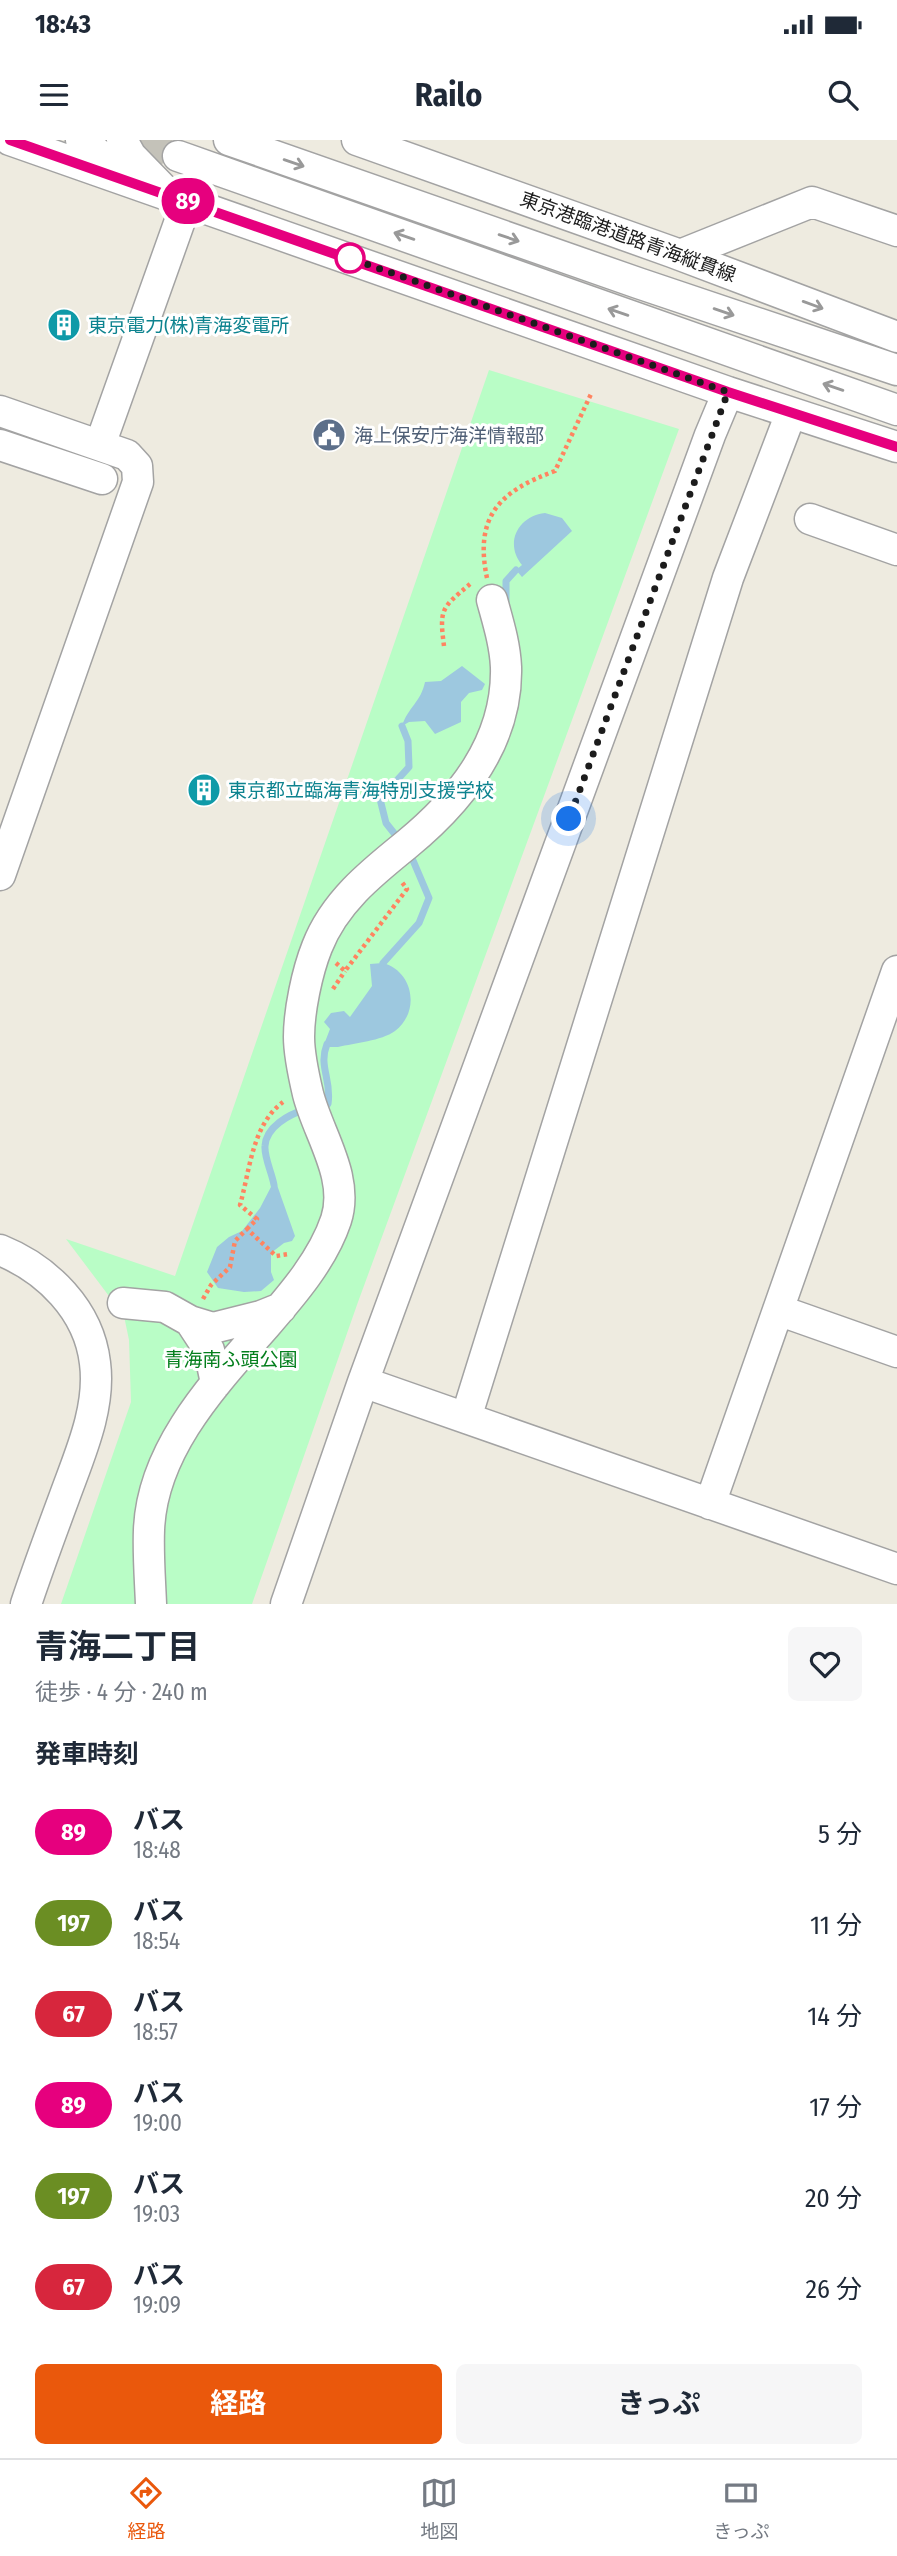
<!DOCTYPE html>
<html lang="ja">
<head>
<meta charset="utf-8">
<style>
	:root { --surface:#fff; --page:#f6f6f7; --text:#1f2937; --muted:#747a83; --line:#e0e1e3; --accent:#ea580c }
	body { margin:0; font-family:"Fira Sans Condensed","Noto Sans JP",sans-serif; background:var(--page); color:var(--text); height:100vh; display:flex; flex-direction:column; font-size:26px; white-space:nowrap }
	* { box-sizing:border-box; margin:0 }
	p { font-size:23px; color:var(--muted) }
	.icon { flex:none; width:38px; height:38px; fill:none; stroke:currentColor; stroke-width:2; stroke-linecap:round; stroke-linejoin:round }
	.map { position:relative; height:1464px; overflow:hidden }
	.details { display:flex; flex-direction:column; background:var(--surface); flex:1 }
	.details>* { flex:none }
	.badge { padding:0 14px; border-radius:23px; font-size:24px; line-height:46px }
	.you { position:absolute; width:35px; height:35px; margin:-18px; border:5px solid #fff; border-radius:50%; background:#1a73e8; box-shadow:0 0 0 10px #1a73e833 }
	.map>.badge { position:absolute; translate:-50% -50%; box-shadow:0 0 0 4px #fff }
	h2 { padding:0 35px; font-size:26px; line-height:63px }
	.round { display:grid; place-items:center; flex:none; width:74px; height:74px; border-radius:10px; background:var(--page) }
	.headline { display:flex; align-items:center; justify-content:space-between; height:119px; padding:0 35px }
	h1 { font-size:33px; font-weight:700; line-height:52px }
	.button { display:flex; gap:14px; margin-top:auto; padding:14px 35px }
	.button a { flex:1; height:80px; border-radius:10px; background:var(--accent); color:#fff; font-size:28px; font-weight:700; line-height:80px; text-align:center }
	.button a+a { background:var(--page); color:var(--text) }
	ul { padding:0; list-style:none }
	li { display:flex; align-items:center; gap:21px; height:91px; padding:0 35px }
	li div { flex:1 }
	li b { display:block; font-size:26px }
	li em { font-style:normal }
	li .badge { min-width:77px; font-weight:700; text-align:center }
	.status { display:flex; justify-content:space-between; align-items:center; height:49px; padding:0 35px; background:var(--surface); direction:ltr }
	.status svg { height:19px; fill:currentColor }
	header { display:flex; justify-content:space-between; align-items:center; height:91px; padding:0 35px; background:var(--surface); font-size:32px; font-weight:700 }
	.tabs { display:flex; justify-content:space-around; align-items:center; height:98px; border-top:2px solid var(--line); background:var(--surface); font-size:19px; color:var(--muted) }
	.tabs a { display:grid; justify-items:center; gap:4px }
	.tabs .current { color:var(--accent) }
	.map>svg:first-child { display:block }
</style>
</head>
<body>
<div class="status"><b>18:43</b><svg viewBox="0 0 49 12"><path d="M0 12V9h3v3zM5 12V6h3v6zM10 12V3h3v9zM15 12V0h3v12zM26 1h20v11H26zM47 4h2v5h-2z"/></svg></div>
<header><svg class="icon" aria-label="menu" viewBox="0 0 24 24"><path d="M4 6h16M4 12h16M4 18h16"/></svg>Railo<svg class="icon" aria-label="search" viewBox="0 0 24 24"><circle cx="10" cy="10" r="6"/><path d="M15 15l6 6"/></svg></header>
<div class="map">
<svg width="897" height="1464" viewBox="0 0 897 1464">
	<rect width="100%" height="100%" fill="#eeebe0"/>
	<path fill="#b9fdc6" d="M489 230 679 289 358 1162 252 1464H61L131 1262 129 1200 124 1176 66 1099 175 1136Z"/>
	<path fill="#9dc8df" d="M545 373 562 378 572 391 522 437 516 430 522 425C504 403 518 376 545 373Z
		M462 526 485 544 482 550 469 553 461 562V582L435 594 425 581 409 582 402 586C408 567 421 562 425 542L441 541Z
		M383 823C413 831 421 871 395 891 381 901 355 903 338 907H328L325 902 330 889 324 882 331 873 344 871 350 877 372 846 370 824Z
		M272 1045H277L295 1096 292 1101 284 1103 271 1113V1132L274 1140 261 1151 244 1152 218 1148 207 1132 217 1107 229 1097 242 1091 260 1068Z"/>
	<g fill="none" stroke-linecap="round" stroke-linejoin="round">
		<path stroke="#9dc8df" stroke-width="7" d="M506 461V441L516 430
			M401 702 386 683 380 659 409 627 408 601 402 586
			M383 823 419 783 429 758 409 711
			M320 966 328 964C332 939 318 927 327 904
			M274 1045C272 1033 264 1017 265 1006 266 987 289 974 305 970"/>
		<path stroke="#c4c2b9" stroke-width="30" stroke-dasharray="30 15" stroke-linecap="butt" d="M140 0 178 16"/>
		<defs>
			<path id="minor" d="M10 0 728 252 897 307
				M81 0 118 30
				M122 0 131 16 164 50
				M229 0 638 143 897 230
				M357 0 672 112 897 197
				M178 16 897 270
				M680 115 812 62 897 91
				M0 271 127 315 137 326 138 342 0 735
				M0 305 102 339
				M100 305 187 61
				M810 379 897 410
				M0 1110C47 1129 89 1170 95 1223 101 1269 79 1316 64 1358 51 1393 38 1428 26 1464
				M123 1163 165 1167 190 1181
				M778 1170 897 1212
				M363 1242 897 1429
				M216 1243 209 1210 190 1181 213 1188 261 1176 281 1168
				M466 1278 728 438 791 273
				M710 1364 897 831
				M151 1464C150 1439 148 1414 149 1390 152 1308 216 1242 266 1185 293 1154 323 1119 336 1080 350 1037 318 994 308 954 304 937 299 915 299 897 299 871 307 832 317 807 334 763 370 734 406 705 461 660 508 602 506 527 505 504 498 482 492 460
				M286 1464 363 1242 710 295 728 252"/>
		</defs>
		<use href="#minor" stroke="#a3a3a3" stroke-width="33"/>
		<path stroke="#ff8460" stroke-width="4.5" stroke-dasharray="3.5 3.5" stroke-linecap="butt" d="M487 438C474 376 500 351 555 331L591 254
			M444 506C439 468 442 468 470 444
			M336 823 345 831 407 749 401 741
			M333 849 345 831
			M247 1089 257 1079 240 1065C250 1030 252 985 283 962
			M203 1159 211 1145 230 1127 235 1101 247 1089 276 1116 289 1114"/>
		<use href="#minor" stroke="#fff" stroke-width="30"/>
	</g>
	<defs><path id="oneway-shaft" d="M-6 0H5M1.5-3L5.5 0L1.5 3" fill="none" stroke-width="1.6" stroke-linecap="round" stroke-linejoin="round" transform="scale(1.75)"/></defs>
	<g stroke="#999">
		<use href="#oneway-shaft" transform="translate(294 23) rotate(19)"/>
		<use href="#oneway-shaft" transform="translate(404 96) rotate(-161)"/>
		<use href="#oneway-shaft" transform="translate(509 98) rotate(19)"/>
		<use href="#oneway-shaft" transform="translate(813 165) rotate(20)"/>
		<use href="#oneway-shaft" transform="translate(618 172) rotate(-161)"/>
		<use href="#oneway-shaft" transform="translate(724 172) rotate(19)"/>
		<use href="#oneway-shaft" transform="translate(833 247) rotate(-161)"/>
	</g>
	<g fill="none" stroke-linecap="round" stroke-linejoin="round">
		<defs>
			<path id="line" d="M10 0 728 252 897 307"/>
		</defs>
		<use href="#line" stroke="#fff" stroke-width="16"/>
		<use href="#line" stroke="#e6007e" stroke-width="10"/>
		<path stroke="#1c1c1c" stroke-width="7" stroke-dasharray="0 12.6" d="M350 118 341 115 728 252 569 679"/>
	</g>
	<defs>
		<symbol id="building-disc" viewBox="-11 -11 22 22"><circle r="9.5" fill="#0f9aa8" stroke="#fff"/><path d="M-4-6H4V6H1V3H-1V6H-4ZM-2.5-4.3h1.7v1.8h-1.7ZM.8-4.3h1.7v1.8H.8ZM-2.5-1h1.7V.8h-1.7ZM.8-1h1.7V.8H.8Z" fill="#fff"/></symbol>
		<symbol id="civic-disc" viewBox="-11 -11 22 22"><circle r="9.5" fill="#5c6f8a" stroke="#fff"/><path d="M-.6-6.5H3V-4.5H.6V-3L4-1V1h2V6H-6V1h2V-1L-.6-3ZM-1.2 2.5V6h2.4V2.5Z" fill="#fff"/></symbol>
	</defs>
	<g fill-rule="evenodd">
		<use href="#building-disc" x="45" y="166" width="38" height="38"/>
		<use href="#civic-disc" x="310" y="276" width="38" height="38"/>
		<use href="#building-disc" x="185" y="631" width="38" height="38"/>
	</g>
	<circle fill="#fff" stroke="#e6007e" stroke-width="3.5" cx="350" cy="118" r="14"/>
	<g text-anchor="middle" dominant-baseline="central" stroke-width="6" stroke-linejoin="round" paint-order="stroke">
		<g font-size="19" fill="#1c1c1c" stroke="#fff">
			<text transform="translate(628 97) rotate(20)">東京港臨港道路青海縦貫線</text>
		</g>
		<g font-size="19" fill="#0d838f" stroke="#fff" text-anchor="start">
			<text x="88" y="185">東京電力(株)青海変電所</text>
			<text x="228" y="650">東京都立臨海青海特別支援学校</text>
		</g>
		<g font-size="19" fill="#4e5e75" stroke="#fff" text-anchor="start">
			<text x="354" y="295">海上保安庁海洋情報部</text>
		</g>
		<g font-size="19" fill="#047f1d" stroke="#fff">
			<text x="231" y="1219">青海南ふ頭公園</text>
		</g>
	</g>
</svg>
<div class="you" style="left:569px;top:679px"></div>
<b class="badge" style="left:188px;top:61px;background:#e6007e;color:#fff">89</b>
</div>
<section class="details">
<div class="headline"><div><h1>青海二丁目</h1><p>徒歩 · 4 分 · 240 m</p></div><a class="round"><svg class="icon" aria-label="heart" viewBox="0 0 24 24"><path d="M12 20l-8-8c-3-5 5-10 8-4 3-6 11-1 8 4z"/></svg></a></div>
<h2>発車時刻</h2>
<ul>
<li><span class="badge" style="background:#e6007e;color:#fff">89</span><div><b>バス</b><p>18:48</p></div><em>5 分</em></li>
<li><span class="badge" style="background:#6b8e23;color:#fff">197</span><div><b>バス</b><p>18:54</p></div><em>11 分</em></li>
<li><span class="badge" style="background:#d7263d;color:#fff">67</span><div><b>バス</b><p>18:57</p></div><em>14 分</em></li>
<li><span class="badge" style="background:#e6007e;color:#fff">89</span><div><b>バス</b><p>19:00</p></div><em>17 分</em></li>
<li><span class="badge" style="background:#6b8e23;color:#fff">197</span><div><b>バス</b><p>19:03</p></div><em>20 分</em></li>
<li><span class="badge" style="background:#d7263d;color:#fff">67</span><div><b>バス</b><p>19:09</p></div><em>26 分</em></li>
</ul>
<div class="button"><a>経路</a><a>きっぷ</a></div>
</section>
<nav class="tabs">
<a class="current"><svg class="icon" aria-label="directions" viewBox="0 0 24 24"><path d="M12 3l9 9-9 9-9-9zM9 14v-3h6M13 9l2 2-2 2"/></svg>経路</a>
<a><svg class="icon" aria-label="map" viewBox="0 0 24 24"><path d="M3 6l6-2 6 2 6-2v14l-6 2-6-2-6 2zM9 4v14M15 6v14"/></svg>地図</a>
<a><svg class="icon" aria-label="tickets" viewBox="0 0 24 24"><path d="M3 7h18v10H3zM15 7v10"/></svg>きっぷ</a>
</nav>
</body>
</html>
